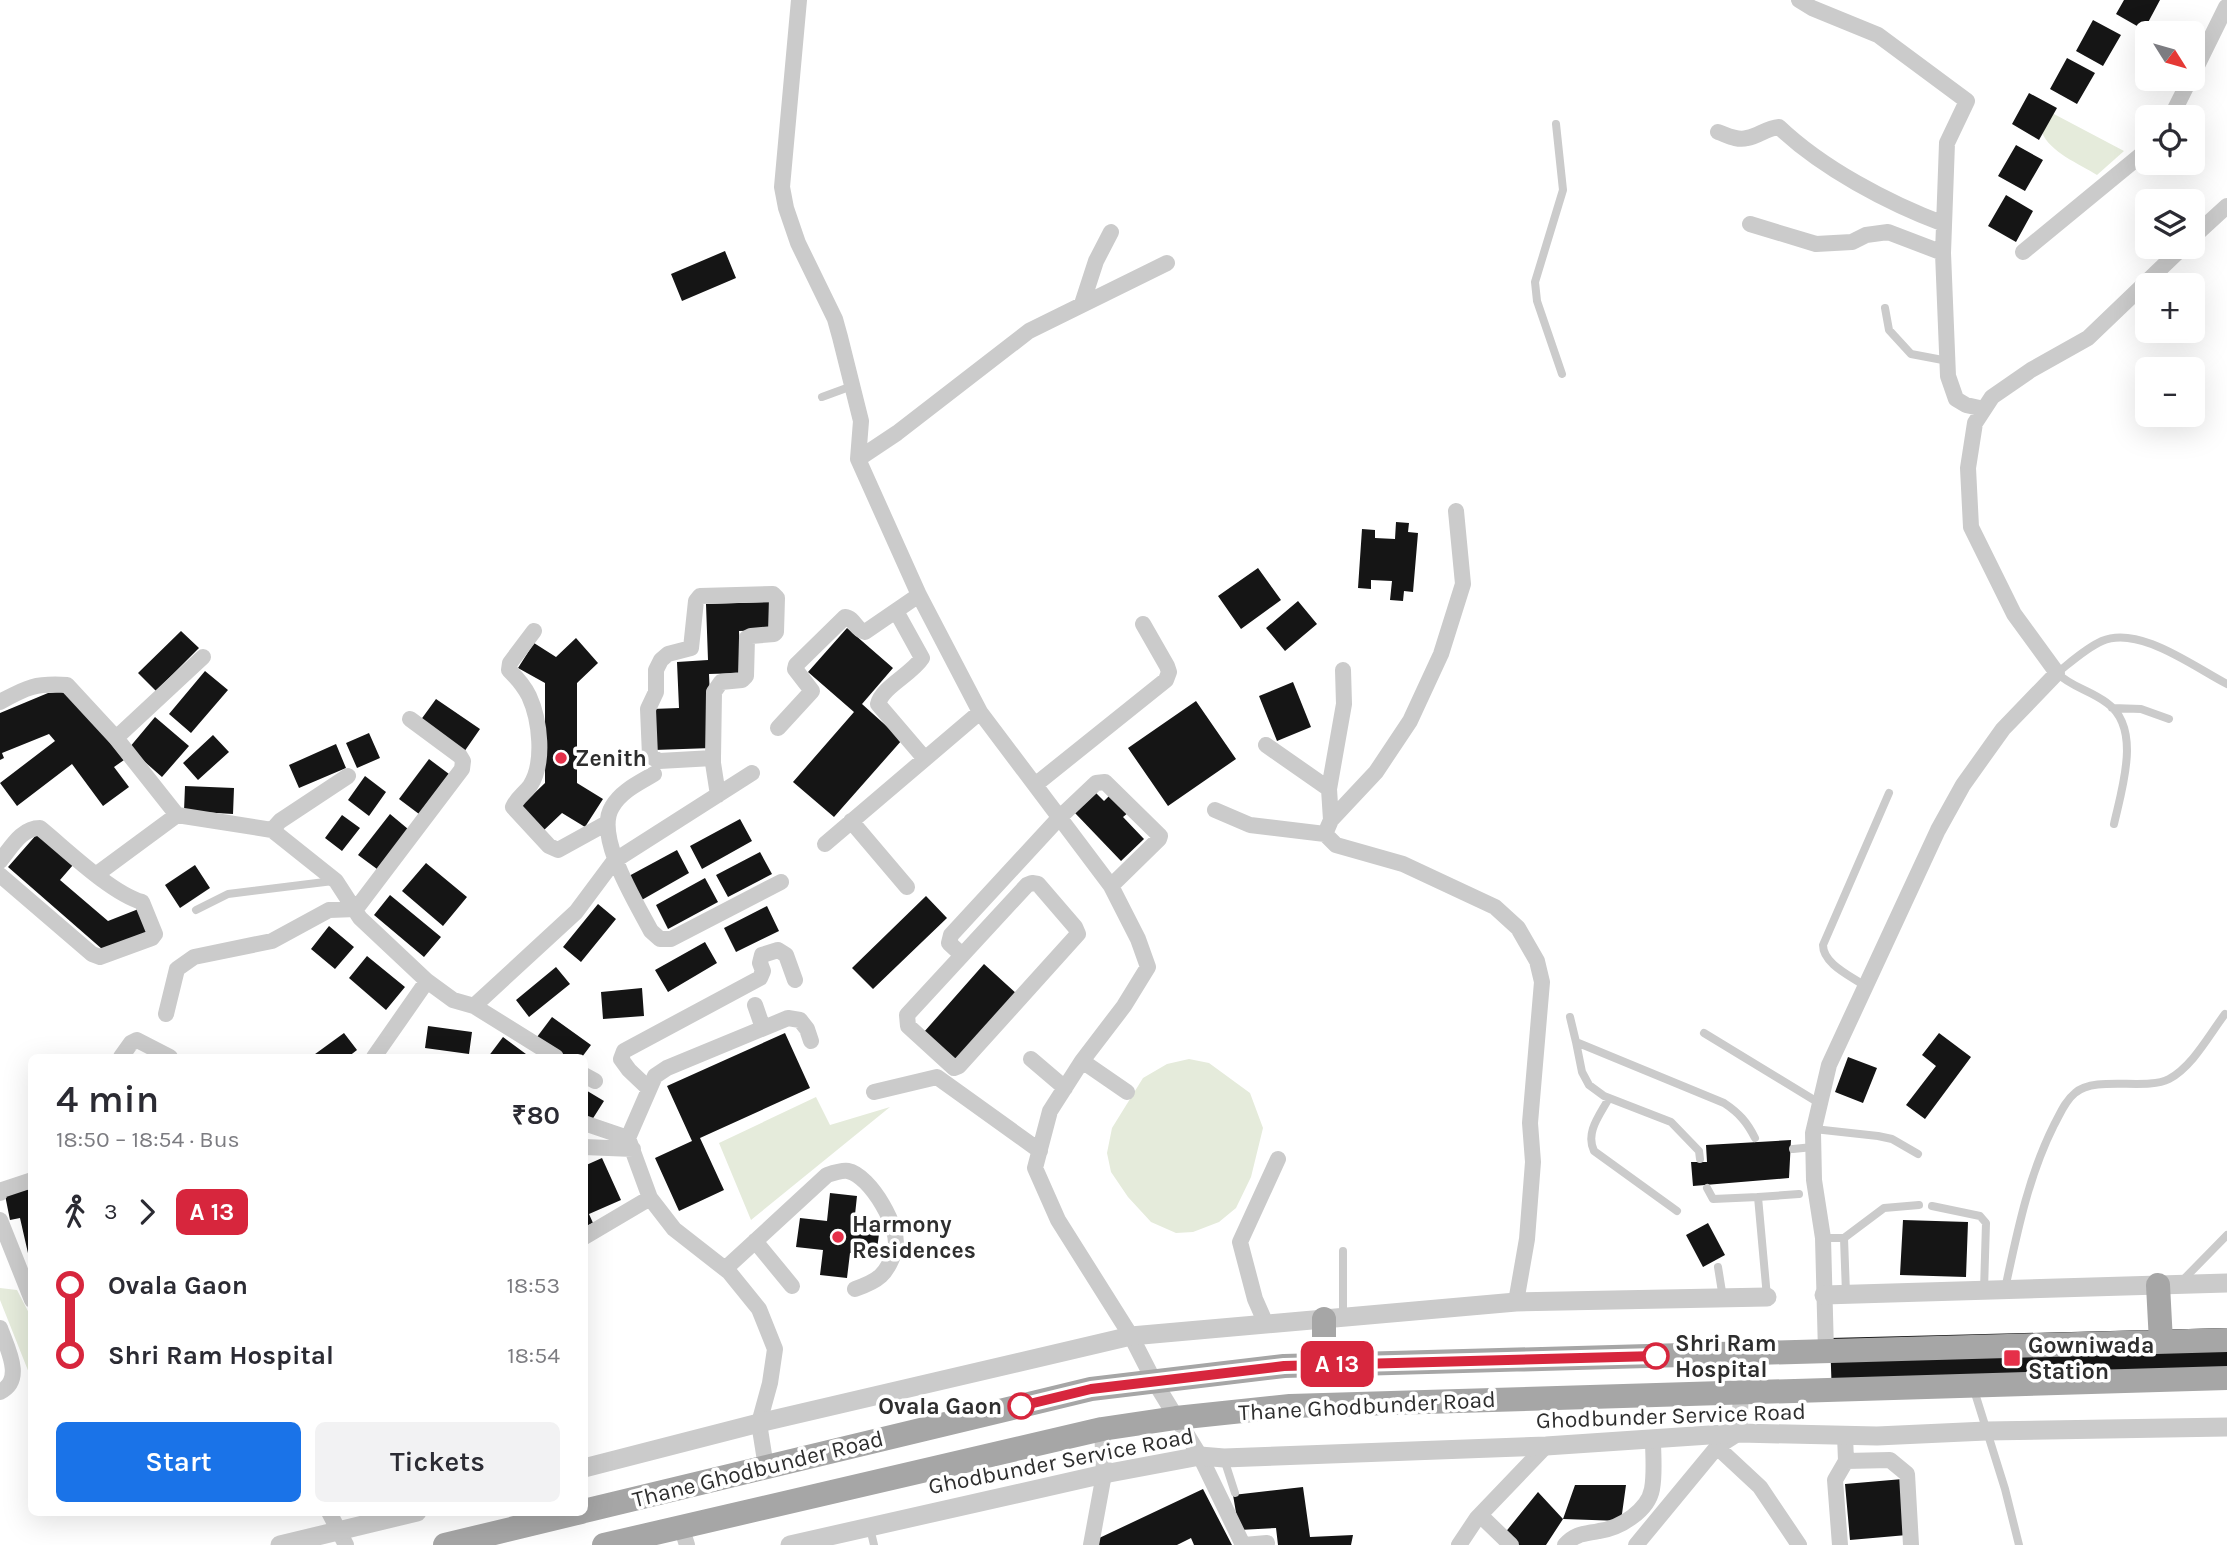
<!DOCTYPE html>
<html lang="en">
<head>
<meta charset="utf-8">
<style>
	:root { --surface:#fff; --page:#f2f2f3; --text:#2b2b33; --muted:#7c7c81; --accent:#1a73e8 }
	body { margin:0; font-family:Karla,sans-serif; background:var(--page); color:var(--text); height:100vh; display:flex; flex-direction:column; font-size:26px; white-space:nowrap }
	* { box-sizing:border-box; margin:0 }
	p { font-size:23px; color:var(--muted) }
	.icon { flex:none; width:38px; height:38px; fill:none; stroke:currentColor; stroke-width:2; stroke-linecap:round; stroke-linejoin:round }
	.map { position:relative; flex:1; overflow:hidden }
	.panel { position:absolute; left:28px; top:1054px; width:560px; height:462px; display:flex; flex-direction:column; background:var(--surface); border-radius:10px; box-shadow:0 7px 28px #0002 }
	.panel>* { flex:none }
	.badge { padding:0 14px; border-radius:10px; font-size:24px; line-height:46px }
	.needle { width:46px; rotate:127deg }
	.fabs { position:absolute; left:2135px; top:21px; display:grid; gap:14px }
	.fabs a { display:grid; place-items:center; width:70px; height:70px; border-radius:10px; background:var(--surface); box-shadow:0 7px 28px #0002; font-size:35px }
	.map>.badge { position:absolute; translate:-50% -50%; box-shadow:0 0 0 4px #fff }
	.legs { display:flex; align-items:center; gap:10px; height:77px; padding:0 28px; font-size:23px }
	.legs p { margin-inline-start:auto }
	.headline { display:flex; align-items:center; justify-content:space-between; height:119px; padding:0 28px }
	h1 { font-size:38px; font-weight:600; line-height:52px }
	.cta { display:flex; gap:14px; margin-top:auto; padding:14px 28px }
	.cta a { flex:1; height:80px; border-radius:10px; background:var(--accent); color:#fff; font-size:28px; font-weight:600; line-height:80px; text-align:center }
	.cta a+a { background:var(--page); color:var(--text) }
	ul { padding:0 28px; list-style:none }
	li { display:flex; align-items:center; gap:24px; height:70px; font-size:26px }
	li i { display:grid; place-items:center; width:10px; height:100%; margin:0 9px; background:currentColor }
	li i::after { content:''; width:18px; height:18px; margin:-9px; border:5px solid; border-radius:50%; background:var(--surface) }
	li p { margin-inline-start:auto }
	li:first-child i { background:linear-gradient(#0000 50%,currentColor 0) }
	li:last-child i { background:linear-gradient(currentColor 50%,#0000 0) }
	.map>svg:first-child { display:block }
</style>
</head>
<body>
<div class="map">
<svg width="2227" height="1545" viewBox="0 0 2227 1545">
	<rect width="100%" height="100%" fill="#fff"/>
	<path fill="#e5ebdb" d="M2052 113 2124 151 2097 175C2080 164 2049 152 2042 132Z
		M1189 1059 1209 1063 1250 1093 1263 1128 1251 1177 1236 1208 1219 1222 1193 1232 1176 1233 1151 1222 1128 1197 1111 1172 1107 1153 1112 1128 1143 1078 1167 1064Z
		M816 1097 830 1125 890 1107 751 1220 719 1143Z
		M0 1288 17 1290 31 1317V1378L0 1300Z"/>
	<path fill="#151515" d="M2124 0H2160L2144 30 2116 14Z
		M2093 20 2121 35 2103 66 2076 51Z
		M2067 58 2095 73 2077 104 2050 89Z
		M2029 93 2057 108 2039 140 2012 124Z
		M2016 145 2043 160 2025 191 1998 176Z
		M2006 195 2033 211 2016 242 1988 226Z
		M725 251 736 278 682 301 671 274Z
		M1396 522 1409 523 1408 532 1418 533 1413 592 1404 591 1403 601 1390 600 1392 581 1371 580V589L1358 588 1362 529 1375 530V538L1395 539Z
		M1258 568 1281 600 1241 629 1218 596Z
		M1298 601 1317 624 1285 651 1266 628Z
		M773 602 774 630 739 631 741 673 709 674 712 748 654 750 652 709 679 708 677 662 708 660 706 604Z
		M847 628 893 668 862 704 902 740 834 817 793 782 854 712 808 672Z
		M181 631 199 648 156 691 138 673Z
		M576 638 598 663 577 683V783L603 799 585 827 562 813 543 831 520 807 545 783V683L518 668 534 643 556 657Z
		M205 671 228 690 191 733 169 714Z
		M1293 682 1311 727 1277 741 1259 696Z
		M62 692 74 698 124 760 114 767 129 787 103 806 72 764 17 806 0 783 55 741 49 734 2 753 4 758 0 760V713L48 693Z
		M436 699 480 729 464 752 420 721Z
		M1196 701 1236 759 1168 806 1128 748Z
		M155 717 189 746 162 777 129 748Z
		M369 733 380 758 357 768 346 743Z
		M213 735 229 752 198 780 183 763Z
		M336 744 346 768 299 788 289 765Z
		M429 759 449 774 419 814 399 799Z
		M365 776 386 792 369 816 348 800Z
		M185 786 234 788 233 814 184 811Z
		M1096 793 1104 801 1111 794 1129 812 1123 817 1144 839 1121 861 1075 813Z
		M390 814 408 829 377 869 358 855Z
		M342 815 360 828 342 851 325 838Z
		M740 819 752 841 702 869 690 846Z
		M37 834 73 865 60 880 108 921 141 908 150 931 102 949 8 867Z
		M677 850 689 873 640 901 627 877Z
		M760 852 772 874 728 897 716 875Z
		M426 863 467 897 443 926 402 891Z
		M195 865 210 888 180 908 165 885Z
		M705 878 718 902 668 929 656 905Z
		M390 895 441 937 424 957 374 915Z
		M926 896 947 918 873 989 852 968Z
		M598 904 616 919 581 962 563 947Z
		M767 906 779 931 736 952 724 928Z
		M329 926 354 947 335 969 311 949Z
		M705 942 717 963 668 992 655 970Z
		M367 956 405 987 386 1010 349 978Z
		M984 964 1018 995 959 1062 924 1032Z
		M556 967 570 984 529 1017 516 1000Z
		M642 988 644 1016 603 1019 601 992Z
		M552 1017 591 1045 582 1057H565L537 1037Z
		M428 1026 472 1032 469 1054 425 1048Z
		M344 1033 357 1050 348 1057H311Z
		M785 1033 810 1088 700 1138 724 1190 679 1211 655 1158 692 1141 667 1086Z
		M1939 1033 1971 1057 1925 1119 1906 1105 1936 1066 1922 1055Z
		M503 1037 530 1057H488Z
		M1848 1057 1877 1068 1863 1103 1835 1092Z
		M584 1089 604 1101 590 1123 584 1120Z
		M1791 1140 1789 1178 1693 1186 1691 1162H1707L1706 1145Z
		M602 1158 621 1200 589 1214 593 1223 584 1227V1166Z
		M29 1189 32 1196 30 1262 20 1218 10 1220 5 1195Z
		M830 1193 857 1196 854 1224 880 1227 876 1256 850 1253 847 1278 820 1275 823 1250 796 1247 800 1218 827 1221Z
		M1903 1220 1968 1222 1966 1277 1900 1275Z
		M1708 1223 1725 1255 1703 1267 1686 1235Z
		M2227 1328V1387L1832 1397 1830 1338Z
		M1903 1479 1907 1535 1850 1540 1845 1484Z
		M1575 1485H1626L1621 1521 1563 1519Z
		M1303 1487 1310 1537 1353 1535 1351 1545H1278L1276 1528 1239 1530 1233 1495Z
		M1203 1489 1232 1545H1194L1191 1538 1177 1545H1098L1095 1540Z
		M1538 1492 1563 1519 1546 1545H1517L1504 1534Z"/>
	<g fill="none" stroke-linecap="round" stroke-linejoin="round">
		<path stroke="#cbcbcb" stroke-width="8" d="M1556 124 1563 190 1535 282 1537 301 1562 374
			M1885 308 1889 330 1911 354 1948 361
			M822 397 852 386
			M2112 708 2141 709 2169 719
			M2114 824C2122 788 2142 728 2107 703 2090 690 2071 687 2057 673 2071 662 2086 648 2102 641 2139 625 2194 667 2227 684
			M196 910 228 894 333 881
			M1865 986C1851 976 1823 964 1823 945L1889 793
			M1570 1017 1576 1042 1724 1103C1739 1113 1747 1122 1755 1138
			M1704 1033 1819 1103
			M1576 1042 1582 1072 1589 1085 1604 1096 1671 1122 1699 1151 1700 1159
			M1609 1098C1600 1115 1585 1132 1594 1151L1677 1211
			M1814 1129 1878 1136 1892 1139 1918 1154
			M1793 1149 1813 1147
			M1707 1188 1713 1199 1758 1197 1767 1297
			M1758 1197 1799 1194
			M1932 1206 1980 1216 1986 1223 1984 1290
			M1823 1238H1844L1884 1208 1919 1205
			M1844 1238 1846 1293
			M1343 1251V1317
			M1718 1267 1723 1298
			M2181 1282 2227 1235
			M2005 1289C2017 1233 2028 1177 2054 1125 2060 1114 2065 1101 2075 1093 2096 1075 2146 1091 2169 1079 2193 1066 2209 1035 2225 1014
			M1974 1390 2005 1489 2019 1545
			M1224 1459 1235 1493
			M870 1528 874 1545"/>
		<path stroke="#cbcbcb" stroke-width="16" d="M799 0 782 187 786 208 798 243 835 319 840 337 861 421 858 459 919 595 980 712 1111 886 1138 939 1148 967 1124 1006 1082 1061 1050 1111 1035 1168 1058 1220 1131 1336 1154 1381 1200 1456 1243 1545
			M1799 0 1812 8 1878 35 1967 101 1947 143 1943 253 1948 376 1956 399 1966 405 1984 409
			M2193 74 2226 7
			M2171 117 2190 79
			M1718 132C1727 135 1737 141 1747 138 1759 136 1766 128 1779 127 1822 168 1888 203 1944 224
			M1750 224 1816 244 1852 242 1866 235 1888 232 1943 253
			M2193 237 2227 206
			M2023 252 2147 150
			M1082 304 1096 261 1111 232
			M858 459 897 433 1029 331 1167 263
			M1456 511 1463 584 1441 654 1410 721 1376 772 1331 820 1325 834 1336 845 1403 864 1495 907 1518 928 1537 961 1542 982 1530 1123 1533 1162 1527 1239 1516 1302
			M896 611 922 658C912 674 882 687 878 704L925 759
			M534 631 510 663 509 670C516 677 524 686 529 696 540 720 545 763 530 786 524 794 517 798 513 807L549 846 558 850 607 823
			M0 702C27 687 36 683 67 685L116 738 177 815
			M778 728 812 691 795 669 796 665 845 617C855 618 855 630 865 632L919 595
			M116 738 203 657
			M1266 745 1329 789
			M713 758 659 761 650 756 648 709 656 692V670L661 660 668 654 691 648 696 601 700 596 773 594 777 598 776 632 774 634 751 636 747 638 746 676 742 680 721 682 714 692 713 758V763L718 795
			M654 774C639 783 621 791 612 807 594 836 637 904 651 931L660 939H671L781 882
			M1035 785 1166 680 1169 672 1167 666 1143 624
			M1215 810 1250 825 1325 834
			M1331 820 1329 789 1344 704 1343 670
			M851 821 907 887
			M272 830 280 821 348 776
			M825 844 980 712
			M0 861C11 848 21 828 40 828 67 850 111 893 142 902L155 934 152 938 100 957 92 954 0 875
			M97 874 177 815 272 830 336 881 360 918 427 981 453 1000 474 1006 556 1057
			M1032 883 1038 884 1075 927 1078 934 959 1066 954 1068 908 1026 907 1015 1027 885Z
			M962 955 949 943 951 935 1059 818 1096 783 1105 782 1160 836 1159 839 1111 886
			M755 1005 763 1028
			M474 1006 576 912 614 861 752 773
			M166 1014 177 969 194 957 272 941 329 910 356 909 462 769 463 761 460 756 410 719
			M121 1057 131 1043 137 1040 170 1057
			M374 1057 427 981
			M1031 1059 1065 1088
			M1082 1061 1127 1092
			M584 1075 595 1081
			M649 1089 629 1070 621 1059 624 1051 760 978 763 971 760 963 762 955 778 950 786 955 795 980
			M874 1092 937 1077 1040 1151
			M584 1123 628 1138
			M584 1147 633 1149
			M0 1193 2 1190 32 1180
			M0 1220 32 1300
			M584 1237 650 1198
			M755 1241 792 1286
			M725 1269 827 1175C833 1173 842 1170 848 1171 870 1175 902 1230 895 1250 887 1275 878 1281 855 1289
			M1266 1324 1255 1299 1240 1242 1278 1159
			M0 1328C7 1348 25 1380 0 1392
			M1826 1352 1823 1238 1814 1180 1813 1133 1829 1065 1938 830 1963 785 2003 729 2057 673 2014 614 1971 527 1968 468 1975 423 1992 397 2031 370 2088 338 2183 247
			M1717 1447 1760 1487 1799 1545
			M1846 1461 1890 1460 1907 1474 1911 1545
			M766 1467 759 1423 770 1383 775 1349 759 1309 729 1272 674 1229 650 1198 628 1138 655 1076 667 1068 788 1018 800 1020 807 1029 811 1041
			M329 1512 346 1545
			M1480 1515 1511 1545
			M681 1526 687 1545
			M1091 1545 1104 1474 1102 1429
			M1244 1545 1267 1543
			M1459 1545 1477 1518 1546 1446
			M1565 1545C1576 1533 1585 1534 1599 1531 1620 1528 1648 1511 1652 1489 1655 1473 1653 1455 1653 1439
			M1636 1545 1717 1447 1739 1433 1741 1392
			M1840 1545 1835 1480 1846 1461 1845 1435"/>
		<path stroke="#cbcbcb" stroke-width="19" d="M1824 1295 2227 1283
			M584 1468 759 1423 1131 1336 1516 1302 1767 1297
			M280 1545 417 1512
			M790 1545 1104 1474 1200 1456 1224 1458 1546 1446 1739 1433 1877 1436 1986 1431 2227 1427"/>
		<path stroke="#a6a6a6" stroke-width="24" d="M2158 1285 2161 1342
			M1324 1319V1365
			M584 1511 1091 1389 1284 1366 2227 1340
			M445 1545 581 1512
			M604 1545 1102 1429 1176 1418 1290 1406 2227 1378"/>
	</g>
	<g fill="none" stroke-linecap="round" stroke-linejoin="round">
		<defs>
			<path id="line-1" d="M1021 1406 1091 1389 1284 1366 1656 1356"/>
		</defs>
		<use href="#line-1" stroke="#fff" stroke-width="16"/>
		<use href="#line-1" stroke="#d7263d" stroke-width="10"/>
	</g>
	<g fill="#e53049" stroke="#fff" stroke-width="2.5">
		<circle cx="561" cy="758" r="7"/>
		<circle cx="838" cy="1237" r="7"/>
		<rect x="2003" y="1349" width="18" height="18" rx="3.5"/>
	</g>
	<g fill="#fff" stroke="#d7263d" stroke-width="3.5">
		<circle cx="1656" cy="1356" r="12"/>
		<circle cx="1021" cy="1406" r="12"/>
	</g>
	<g text-anchor="middle" dominant-baseline="central" stroke-width="7" stroke-linejoin="round" paint-order="stroke">
		<g font-size="23" font-weight="bold" fill="#2e2e2e" stroke="#fff" text-anchor="start">
			<text x="575" y="758">Zenith</text>
			<text x="852" y="1224">Harmony<tspan x="852" dy="26">Residences</tspan></text>
			<text x="2028" y="1345">Gowniwada<tspan x="2028" dy="26">Station</tspan></text>
		</g>
		<g font-size="23" font-weight="bold" fill="#2e2e2e" stroke="#fff" text-anchor="start">
			<text x="1675" y="1343">Shri Ram<tspan x="1675" dy="26">Hospital</tspan></text>
			<text x="1002" y="1406" text-anchor="end">Ovala Gaon</text>
		</g>
		<g font-size="23" fill="#2e2e2e" stroke="#fff">
			<text transform="translate(1367 1406) rotate(-3)">Thane Ghodbunder Road</text>
			<text transform="translate(1671 1416) rotate(-2)">Ghodbunder Service Road</text>
			<text transform="translate(1061 1461) rotate(-11)">Ghodbunder Service Road</text>
			<text transform="translate(758 1469) rotate(-14)">Thane Ghodbunder Road</text>
		</g>
	</g>
</svg>
<div class="fabs">
<a><svg class="needle" viewBox="-14 -14 28 28"><path d="M0-13l5 13h-10z" fill="#e53935"/><path d="M0 13l5-13h-10z" fill="#7c7c81"/></svg></a>
<a><svg class="icon" aria-label="locate" viewBox="0 0 24 24"><circle cx="12" cy="12" r="6"/><path d="M12 2v4M12 18v4M2 12h4M18 12h4"/></svg></a>
<a><svg class="icon" aria-label="layers" viewBox="0 0 24 24"><path d="M12 4l9 5-9 5-9-5zM3 14l9 5 9-5"/></svg></a>
<a>+</a>
<a>−</a>
</div>
<b class="badge" style="left:1337px;top:1364px;background:#d7263d;color:#fff">A 13</b>
<section class="panel">
<div class="headline"><div><h1>4 min</h1><p>18:50 – 18:54 · Bus</p></div><b>₹80</b></div>
<div class="legs"><svg class="icon" aria-label="walk" viewBox="0 0 24 24"><circle cx="13" cy="4" r="2"/><path d="M13 8l-2 6 4 7M11 14l-3 7M7 12l3-4h3l4 4"/></svg>3<svg class="icon" aria-label="forward" viewBox="0 0 24 24"><path d="M9 5l7 7-7 7"/></svg><b class="badge" style="background:#d7263d;color:#fff">A 13</b></div>
<ul>
<li><i style="color:#d7263d"></i><b>Ovala Gaon</b><p>18:53</p></li>
<li><i style="color:#d7263d"></i><b>Shri Ram Hospital</b><p>18:54</p></li>
</ul>
<div class="cta"><a>Start</a><a>Tickets</a></div>
</section>
</div>
</body>
</html>
